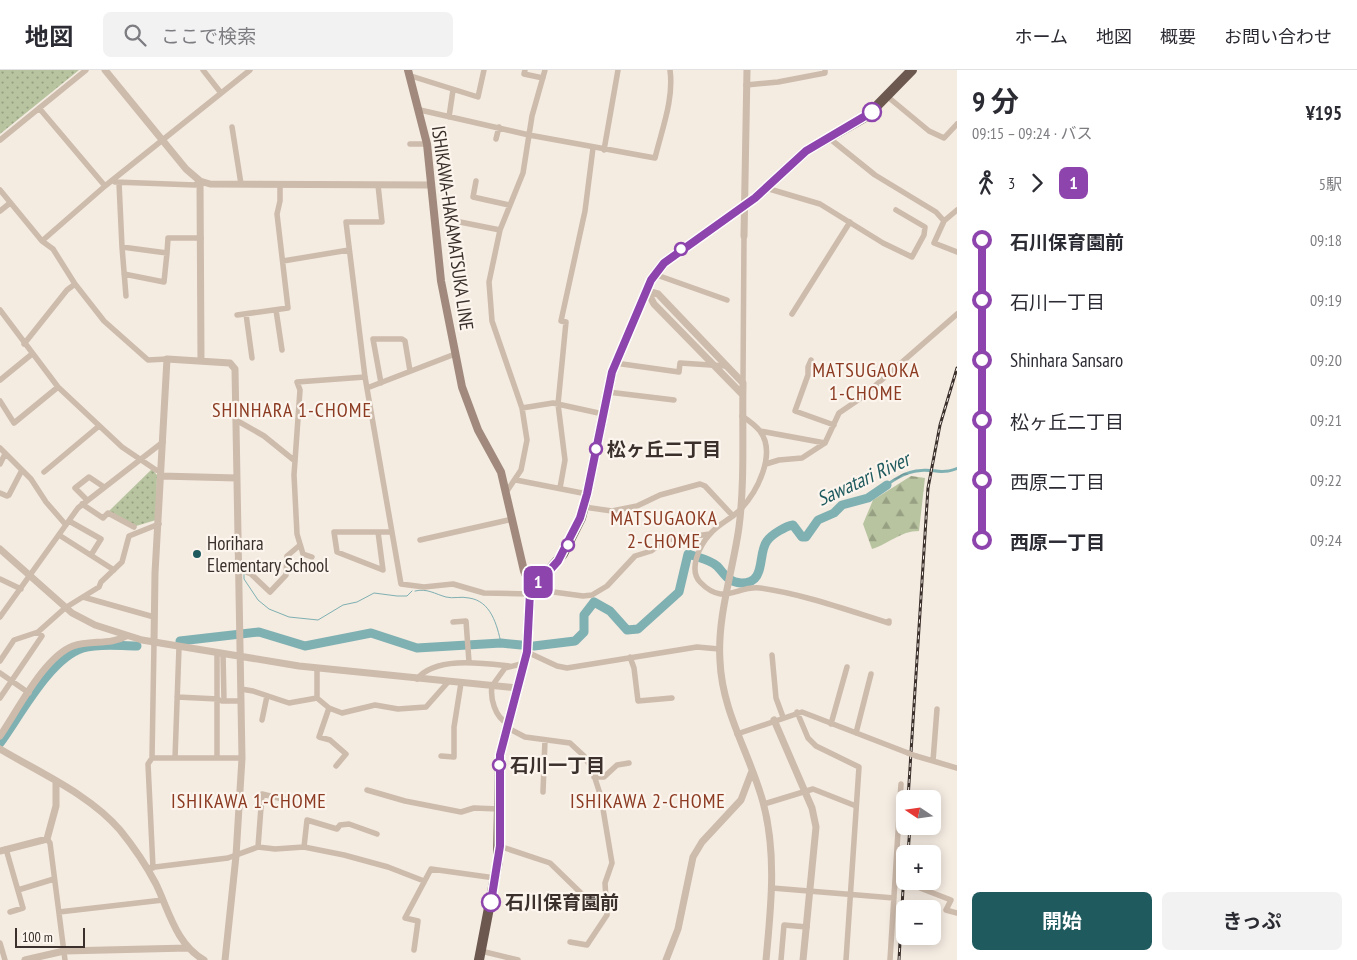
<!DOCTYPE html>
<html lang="ja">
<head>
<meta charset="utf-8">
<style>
	:root { --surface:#fff; --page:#f2f2f3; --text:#2b2b33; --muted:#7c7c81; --line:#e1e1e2; --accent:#1f5a5e }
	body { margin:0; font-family:"PT Sans Narrow","Noto Sans JP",sans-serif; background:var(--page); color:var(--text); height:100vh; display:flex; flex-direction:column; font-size:19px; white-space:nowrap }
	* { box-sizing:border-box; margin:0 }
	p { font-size:16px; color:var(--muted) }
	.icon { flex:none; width:28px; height:28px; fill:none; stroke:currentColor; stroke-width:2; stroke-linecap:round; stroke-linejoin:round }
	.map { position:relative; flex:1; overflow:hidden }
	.details { display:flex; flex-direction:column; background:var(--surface); width:400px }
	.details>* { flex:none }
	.badge { padding:0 10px; border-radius:8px; font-size:18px; line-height:32px }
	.needle { width:32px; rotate:283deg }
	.buttons { position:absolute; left:896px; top:720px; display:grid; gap:10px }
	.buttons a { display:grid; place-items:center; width:45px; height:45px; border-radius:8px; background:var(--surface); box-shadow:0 2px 12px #0003; font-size:25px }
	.scale { position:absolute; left:15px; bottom:12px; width:70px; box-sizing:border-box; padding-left:5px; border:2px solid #3b302b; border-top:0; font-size:14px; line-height:18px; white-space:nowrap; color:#3b302b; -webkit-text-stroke:4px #fbf5ee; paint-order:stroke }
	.map>.badge { position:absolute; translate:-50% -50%; box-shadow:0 0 0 2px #fff }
	.legs { display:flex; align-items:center; gap:8px; height:55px; padding:0 15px; font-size:16px }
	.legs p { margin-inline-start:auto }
	.overview { display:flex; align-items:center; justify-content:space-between; height:85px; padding:0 15px }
	h1 { font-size:28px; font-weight:700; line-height:38px }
	.button { display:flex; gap:10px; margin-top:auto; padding:10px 15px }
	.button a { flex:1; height:58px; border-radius:8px; background:var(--accent); color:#fff; font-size:20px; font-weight:700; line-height:58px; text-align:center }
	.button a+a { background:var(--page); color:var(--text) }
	ul { padding:0 15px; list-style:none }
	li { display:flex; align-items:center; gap:18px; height:60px; font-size:19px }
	li i { display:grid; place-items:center; width:8px; height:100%; margin:0 6px; background:currentColor }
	li i::after { content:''; width:12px; height:12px; margin:-6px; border:4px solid; border-radius:50%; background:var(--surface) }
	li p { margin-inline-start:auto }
	li:first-child i { background:linear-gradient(#0000 50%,currentColor 0) }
	li:last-child i { background:linear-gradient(currentColor 50%,#0000 0) }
	header { display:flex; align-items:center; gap:30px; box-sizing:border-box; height:70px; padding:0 25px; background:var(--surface); border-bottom:1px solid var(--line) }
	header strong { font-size:24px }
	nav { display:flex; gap:28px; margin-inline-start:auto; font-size:18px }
	.search { width:350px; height:45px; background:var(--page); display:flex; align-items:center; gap:12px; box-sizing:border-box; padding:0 18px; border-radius:8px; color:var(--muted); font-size:19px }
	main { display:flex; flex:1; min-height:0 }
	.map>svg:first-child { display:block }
</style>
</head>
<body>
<header>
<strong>地図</strong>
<div class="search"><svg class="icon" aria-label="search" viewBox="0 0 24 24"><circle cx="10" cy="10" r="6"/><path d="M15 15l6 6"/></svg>ここで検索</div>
<nav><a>ホーム</a><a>地図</a><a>概要</a><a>お問い合わせ</a></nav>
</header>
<main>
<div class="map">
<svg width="957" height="890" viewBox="0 0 957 890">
	<defs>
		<pattern id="forest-firs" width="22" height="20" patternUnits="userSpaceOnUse" patternTransform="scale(1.25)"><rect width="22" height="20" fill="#b8c4a0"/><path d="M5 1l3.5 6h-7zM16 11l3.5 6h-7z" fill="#97a083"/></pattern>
		<pattern id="park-dots" width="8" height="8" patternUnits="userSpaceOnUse" patternTransform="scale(1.25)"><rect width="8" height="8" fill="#b8c4a0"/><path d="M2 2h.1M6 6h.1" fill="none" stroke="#97a083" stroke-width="1.8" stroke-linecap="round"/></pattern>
		<pattern id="water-waves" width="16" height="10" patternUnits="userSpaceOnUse" patternTransform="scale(1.25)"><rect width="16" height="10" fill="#7fb0b2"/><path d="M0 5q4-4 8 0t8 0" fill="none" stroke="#699091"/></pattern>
	</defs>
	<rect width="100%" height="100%" fill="#f4ebe1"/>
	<path fill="url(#forest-firs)" d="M911 406 925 408 919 461C900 461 889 474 872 479L863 454 873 430Z"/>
	<path fill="url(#park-dots)" d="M0 0H79L0 64Z
		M152 399 157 405 156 450 136 456 109 441Z"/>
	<path fill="url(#water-waves)" d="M957 397V400C940 406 936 401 921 402 904 403 891 413 879 423L877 421C890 410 905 399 922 399 937 398 941 403 957 397Z"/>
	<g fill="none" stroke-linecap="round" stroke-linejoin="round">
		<path stroke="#7fb0b2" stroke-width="1" d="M244 502V509L258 530 269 539 289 547 318 550 343 535 357 532 374 523 397 526H407L412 521
			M415 521C427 518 435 524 446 527 453 529 461 526 469 528 491 531 497 555 501 573"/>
		<path stroke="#7fb0b2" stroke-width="9" d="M180 571 259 562 305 576 371 563 417 578 501 573 521 575
			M534 576 575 571 584 562V545L594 532 610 541 627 560 638 559 679 522 688 484C697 487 711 490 717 496 725 504 727 512 741 513 767 514 757 484 767 471 772 464 786 456 793 455L802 467H806L818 450 834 443 842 435 868 428 887 415
			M0 673C20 646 50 588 83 578 99 573 120 576 137 576"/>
		<path stroke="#cdbbac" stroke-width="5.5" d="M203 0 221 23
			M525 0 524 4 543 8
			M411 6 478 27 484 0
			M746 15 778 12 825 3V0
			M888 27 929 61 944 68 957 54
			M39 38 105 116
			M420 40 529 65 655 88C662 59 674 29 670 0
			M449 47 453 20
			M232 57 241 114
			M829 68 875 105 936 142 944 151
			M496 69 499 57
			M0 70 86 0
			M410 74H427
			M604 80 618 0
			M476 111 473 127 509 135
			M115 112 195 115 200 111
			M119 113 122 177 167 183 168 168H201
			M378 115 382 152H346L365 307 401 514 424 517 453 514 484 523 530 524
			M766 118 820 134 883 173 912 187 924 165 925 157 896 140
			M0 120 42 171 53 179 75 214 104 251 148 290 167 289
			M957 140 944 151 934 173 957 182
			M0 141 10 133
			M460 152 500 160
			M42 171 105 116 250 0
			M122 177 126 226
			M283 191 349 180
			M124 204 164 212 167 183
			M654 204 727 230
			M0 240 58 317 122 377 156 400 161 401
			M276 240 282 280
			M246 244 252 288
			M792 244 850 152
			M237 245 288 238 277 144 280 131V114
			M24 274 67 220 75 214
			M811 290 808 297V305L795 341 834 355
			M615 293 679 302 680 293 726 296
			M0 310 32 284
			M381 313 373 269H402L405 271 410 301
			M743 313 744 166
			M367 318 455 284
			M608 322 674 330
			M0 331 14 353 58 317
			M522 338 553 333 603 344
			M742 346C748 350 755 355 760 361 777 384 757 422 740 440 731 449 718 454 710 464 700 475 688 499 700 512 724 537 737 515 760 518 803 524 847 540 889 553V551
			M236 350 264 366 295 391
			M760 361 825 373
			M0 378 31 409 46 432 66 455
			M0 394 5 384
			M766 394 779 390 802 388 825 373 839 343 861 328 957 244
			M44 402 99 356
			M516 410 587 424
			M560 418 565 390 558 334 566 252 561 251 585 141 593 78
			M507 421 521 400 527 370 522 338 492 251 489 212 500 160 523 103 532 46 545 0
			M0 423 7 426 9 425 22 400
			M87 430 75 418 89 407 104 417
			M82 434 103 448 108 443 134 457
			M584 437 612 441 637 436 660 425 700 414 705 416 733 446
			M69 451 101 469 91 485
			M378 462 383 500 337 482 334 462H392
			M59 465 114 500
			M420 470 513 449
			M312 487 303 484 297 464 294 405 300 320 297 312 365 307
			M239 499 251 504 270 522 286 505 287 486 300 475
			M0 509 21 519
			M531 519 583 526 592 525 607 516 635 486 651 481 666 470 710 464
			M83 527 154 547
			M0 547 78 438 163 372
			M453 552 466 551 469 592
			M527 582 557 596 567 598 697 577 719 579
			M223 584 224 631
			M772 585 776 628 783 647
			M630 587 634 598 638 631 672 628
			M0 591 14 570 38 562 65 538 99 517 101 512 122 492 129 466 159 454
			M0 603 29 623
			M417 609C435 586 483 593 509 596
			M241 619 253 621 289 633 317 628 329 638 342 643 375 635 398 639 426 637 449 611
			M177 627 218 629
			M0 628 42 566 38 562
			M317 628V598
			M222 631H241
			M329 638 319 667 330 670 346 684 336 696
			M797 642 808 668 816 676 859 697 846 890
			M262 650 267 626
			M507 653C495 647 490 628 492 616L505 598 525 593
			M831 654 847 597
			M506 657 525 667 570 673 584 686 592 699 601 727 612 793 605 813 607 845 587 875 570 872
			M856 663 871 604
			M737 664 802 642 908 683
			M441 686 454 687V657L461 613
			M916 686 957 698
			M152 688H242
			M175 688 179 577
			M217 688V583
			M933 691 937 639
			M594 707H604L617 695 629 693
			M367 720 405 731 461 742 474 738 499 739
			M543 722 545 670
			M764 734 813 719 856 736
			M47 769 50 773 65 890
			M499 776 550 793 584 826 605 827
			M258 777 262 724 291 731
			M304 777 307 750 337 759 340 755 349 754 377 764
			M6 779 23 838 10 842
			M147 798 228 788 258 777 275 779 304 777 344 785 388 797 424 811
			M153 798 148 694 152 688 154 573
			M772 818 894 828
			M920 818 951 830 946 840 957 843
			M18 820 54 809
			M59 842 163 830
			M0 873 5 890
			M414 880 418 851 405 848 431 799 495 808
			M481 881 518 890
			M781 890 784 855 807 857
			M890 890 901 714"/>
		<path stroke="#cdbbac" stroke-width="7" d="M105 0 186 99 200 111 210 114 431 115
			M200 111 201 291
			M744 166 747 0
			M647 221 658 224 743 313C742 360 745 410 739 457 733 501 717 546 720 591 722 642 750 684 763 732 777 784 771 837 766 890
			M647 221 654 234 742 324
			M161 406 237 408
			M0 479 72 543 95 555 142 570 299 596 517 618
			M154 573 155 503 167 289 230 293 235 299 242 688 236 786 225 890
			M774 650 812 738 816 757 803 890
			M0 666C18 640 44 587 73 576 91 570 111 575 126 566
			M0 679C40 703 89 724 120 760 133 776 146 795 156 814 169 841 176 874 204 890
			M0 781 47 769 56 736V713
			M25 890 64 881 188 878
			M666 890 678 859 693 787 702 772 741 730 752 701"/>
		<path stroke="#a18a7d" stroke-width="8" d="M408 0 427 74 441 211 462 317 478 360 501 402 524 501 531 519"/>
		<path stroke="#6c584f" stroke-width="10" d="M479 890 498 791 500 685 527 582 530 522 563 484 581 448 587 424 612 302 651 210 664 193 755 128 806 81 867 46 912 0"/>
		<defs>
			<path id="rail" d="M908 729 928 418 940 355 957 298
				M908 784 910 756
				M899 890 905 784"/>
		</defs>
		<use href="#rail" stroke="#3b302b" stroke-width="3"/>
		<use href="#rail" stroke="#fbf5ee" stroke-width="1" stroke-dasharray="4" stroke-linecap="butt"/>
		<path stroke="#cdbbac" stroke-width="5.5" d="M908 683 916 686"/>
	</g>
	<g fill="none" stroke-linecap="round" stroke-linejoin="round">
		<defs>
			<path id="line-1" d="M491 832 500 776V685L527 582 530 522 558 491 580 448 587 424 612 302 651 210 664 193 755 128 806 81 872 42"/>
		</defs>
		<use href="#line-1" stroke="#fff" stroke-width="11"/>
		<use href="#line-1" stroke="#8e44ad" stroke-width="8"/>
	</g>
	<g fill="#fff" stroke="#8e44ad" stroke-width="2.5">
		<circle cx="872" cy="42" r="9"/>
		<circle cx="681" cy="179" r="6"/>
		<circle cx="596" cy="379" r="6"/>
		<circle cx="568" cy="475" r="6"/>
		<circle cx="499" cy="695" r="6"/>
		<circle cx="491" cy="832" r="9"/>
	</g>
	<circle fill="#1f5a5e" stroke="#fbf5ee" stroke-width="2" cx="197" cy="484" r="5"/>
	<g text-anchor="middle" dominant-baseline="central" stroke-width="4.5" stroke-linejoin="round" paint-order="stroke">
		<g font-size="19" fill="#3b302b" stroke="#fbf5ee">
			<text transform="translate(453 158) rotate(82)">ISHIKAWA-HAKAMATSUKA LINE</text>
		</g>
		<g font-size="19" font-weight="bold" fill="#3b302b" stroke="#fbf5ee" text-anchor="start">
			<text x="607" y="379">松ヶ丘二丁目</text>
			<text x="510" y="695">石川一丁目</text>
			<text x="505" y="832">石川保育園前</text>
		</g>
		<g font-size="19" fill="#3b302b" stroke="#fbf5ee" text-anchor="start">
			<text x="207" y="473">Horihara<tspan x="207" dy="22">Elementary School</tspan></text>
		</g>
		<g font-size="20" letter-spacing="1" fill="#8c3b22" stroke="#fbf5ee">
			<text x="866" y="300">MATSUGAOKA<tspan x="866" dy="23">1-CHOME</tspan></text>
			<text x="292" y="340">SHINHARA 1-CHOME</text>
			<text x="664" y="448">MATSUGAOKA<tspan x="664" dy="23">2-CHOME</tspan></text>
			<text x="249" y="731">ISHIKAWA 1-CHOME</text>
			<text x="648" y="731">ISHIKAWA 2-CHOME</text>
		</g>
		<g font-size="20" font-style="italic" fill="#1f5a5e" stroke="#fbf5ee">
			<text transform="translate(863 409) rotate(-25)">Sawatari River</text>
		</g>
	</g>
</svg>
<div class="buttons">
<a><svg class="needle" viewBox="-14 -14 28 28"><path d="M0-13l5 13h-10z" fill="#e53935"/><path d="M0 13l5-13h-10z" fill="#7c7c81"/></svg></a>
<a>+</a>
<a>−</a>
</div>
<div class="scale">100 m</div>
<b class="badge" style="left:538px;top:512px;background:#8e44ad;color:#fff">1</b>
</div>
<section class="details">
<div class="overview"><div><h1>9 分</h1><p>09:15 – 09:24 · バス</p></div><b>¥195</b></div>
<div class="legs"><svg class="icon" aria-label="walk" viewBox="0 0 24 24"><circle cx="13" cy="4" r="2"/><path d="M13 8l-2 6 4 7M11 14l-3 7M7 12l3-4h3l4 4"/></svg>3<svg class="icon" aria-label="forward" viewBox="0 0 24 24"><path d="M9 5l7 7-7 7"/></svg><b class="badge" style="background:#8e44ad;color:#fff">1</b><p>5駅</p></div>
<ul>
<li><i style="color:#8e44ad"></i><b>石川保育園前</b><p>09:18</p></li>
<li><i style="color:#8e44ad"></i><span>石川一丁目</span><p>09:19</p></li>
<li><i style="color:#8e44ad"></i><span>Shinhara Sansaro</span><p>09:20</p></li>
<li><i style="color:#8e44ad"></i><span>松ヶ丘二丁目</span><p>09:21</p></li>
<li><i style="color:#8e44ad"></i><span>西原二丁目</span><p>09:22</p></li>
<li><i style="color:#8e44ad"></i><b>西原一丁目</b><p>09:24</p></li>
</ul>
<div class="button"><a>開始</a><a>きっぷ</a></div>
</section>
</main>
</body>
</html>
